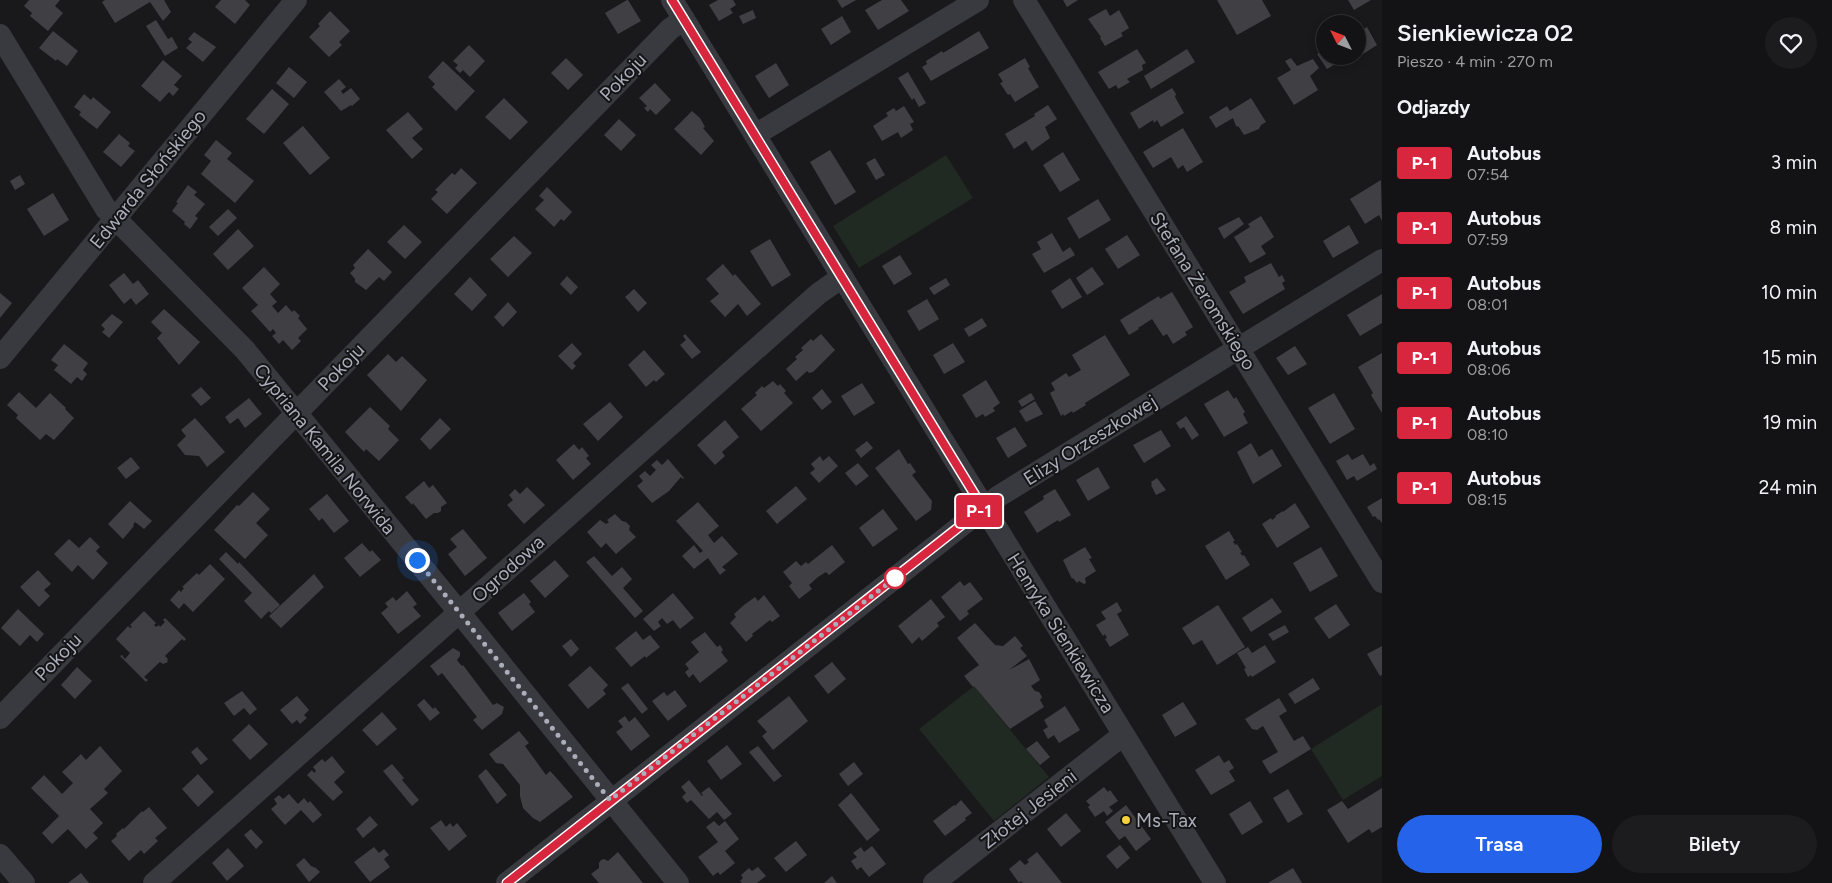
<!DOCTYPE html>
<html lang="pl">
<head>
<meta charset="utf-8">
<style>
	:root { --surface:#131214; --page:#1c1b1d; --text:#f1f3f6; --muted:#9d9ea0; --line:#323234; --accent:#2563eb }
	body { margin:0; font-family:Figtree,sans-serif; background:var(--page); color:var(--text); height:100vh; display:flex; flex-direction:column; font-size:19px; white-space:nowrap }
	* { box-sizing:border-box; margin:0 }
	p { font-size:16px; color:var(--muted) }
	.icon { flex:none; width:28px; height:28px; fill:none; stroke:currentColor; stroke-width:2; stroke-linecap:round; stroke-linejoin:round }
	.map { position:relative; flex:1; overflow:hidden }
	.details { display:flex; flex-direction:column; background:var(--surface); width:450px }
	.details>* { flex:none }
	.badge { padding:0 10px; border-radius:4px; font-size:18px; line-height:32px }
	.needle { width:32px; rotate:312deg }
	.tools { position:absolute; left:1316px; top:15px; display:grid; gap:10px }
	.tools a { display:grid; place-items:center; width:50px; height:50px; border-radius:50%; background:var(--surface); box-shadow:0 2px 8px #0003,0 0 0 1px var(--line); font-size:25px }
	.you { position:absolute; width:25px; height:25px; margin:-12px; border:4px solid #fff; border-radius:50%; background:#1a73e8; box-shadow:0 0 0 8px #1a73e833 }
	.map>.badge { position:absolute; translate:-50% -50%; box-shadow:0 0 0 2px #fff }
	h2 { padding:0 15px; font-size:19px; line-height:45px }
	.round { display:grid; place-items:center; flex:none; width:52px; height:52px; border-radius:26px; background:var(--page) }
	.overview { display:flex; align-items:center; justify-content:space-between; height:85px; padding:0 15px }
	h1 { font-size:24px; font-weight:600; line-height:38px }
	.primary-button { display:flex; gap:10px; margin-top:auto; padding:10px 15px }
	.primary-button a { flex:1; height:58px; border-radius:30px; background:var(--accent); color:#fff; font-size:20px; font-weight:600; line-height:58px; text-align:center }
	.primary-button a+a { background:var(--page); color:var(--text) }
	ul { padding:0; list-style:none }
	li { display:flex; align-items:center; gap:15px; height:65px; padding:0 15px }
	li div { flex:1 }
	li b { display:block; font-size:19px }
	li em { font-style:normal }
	li .badge { min-width:55px; font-weight:700; text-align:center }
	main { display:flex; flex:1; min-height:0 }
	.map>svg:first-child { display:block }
</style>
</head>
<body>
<main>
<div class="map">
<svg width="1382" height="883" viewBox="0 0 1382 883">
	<rect width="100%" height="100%" fill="#19181a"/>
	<path fill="#202922" d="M946 155 973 198 859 268 833 226Z
		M974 686 1049 777 994 821 919 729Z
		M1382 704V776L1343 800 1311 749Z"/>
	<path fill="#404044" d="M29 0H60L55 6 63 13 48 31 30 16 32 13 24 6Z
		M105 0H164L171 12 163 21 150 2 115 23 102 2Z
		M221 0H245L250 5 235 24 215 7Z
		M627 0H628L641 21 618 34 605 13Z
		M718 0H733L736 5 730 9 733 13 719 21 709 5Z
		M837 0H856L842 8Z
		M882 0H901L909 11 878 30 865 10Z
		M1063 0H1078L1067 7Z
		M1217 0H1262L1271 16 1237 35Z
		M1348 0H1371L1354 10Z
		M1106 9 1110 16 1119 10 1129 28 1121 33 1123 36 1105 46 1100 38 1101 37 1088 19Z
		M753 10 756 18 743 24 739 16Z
		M330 11 350 31 339 42 342 45 329 57 309 37 320 26 318 24Z
		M842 16 851 32 831 45 821 29Z
		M156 20 168 39 172 37 178 48 165 56 146 26Z
		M1367 27 1377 45 1360 56 1358 51V33Z
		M53 31 78 51 67 66 57 59 56 61 39 48Z
		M979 31 989 48 931 81 922 67 927 64 926 61 942 51 943 53Z
		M194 32 216 47 203 62 186 48 192 42 188 39Z
		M469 45 485 61 470 77 463 70 460 73 455 68 458 65 453 61Z
		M1137 49 1146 63 1142 65 1143 70 1127 79 1130 82 1118 89 1116 85 1109 89 1098 72Z
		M1187 49 1195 62 1151 89 1144 76Z
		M1325 49V56H1339L1342 60 1327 69 1317 54Z
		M566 58 583 75 568 90 551 73Z
		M1025 58 1030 67 1028 68 1039 87 1015 102 1010 94 1008 95 1000 83 1003 82 998 74Z
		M1291 58 1297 66 1313 59 1319 68 1310 76 1318 90 1294 105 1277 78 1291 70 1285 61Z
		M163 60 182 76 174 85 179 89 173 96 169 92 160 102 141 86Z
		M443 61 475 91 456 111 432 87 435 84 428 77Z
		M776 63 789 85 769 98 755 76Z
		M289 67 307 82 294 98 276 83Z
		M908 72 926 103 919 107 914 98 912 100 898 78Z
		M339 79 346 87 341 91 343 94 351 88 360 99 352 106 351 105 341 111 324 92Z
		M655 83 671 100 656 115 650 109 648 112 644 108 647 106 639 98Z
		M1172 88 1176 94 1175 97 1184 113 1161 127 1157 120 1154 123 1153 120 1139 129 1130 113Z
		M272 89 289 104 264 134 246 119Z
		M84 94 91 100 93 97 111 112 97 129 79 115 81 112 74 107Z
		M504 98 528 122 510 140 485 117Z
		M1251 98 1266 122 1261 125 1259 129 1244 135 1239 127 1236 126 1233 118 1216 128 1209 117 1227 106 1230 111Z
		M1048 105 1057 119 1045 127 1050 138 1032 151 1026 141 1014 149 1005 134 1035 116 1034 114Z
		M904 106 914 122 910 124 913 130 901 138 898 132 882 141 873 126 888 116 886 113 894 108 896 111Z
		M692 111 700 118 705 127 703 128 714 141 701 155 674 129Z
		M408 112 423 129 412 138 423 149 412 159 386 130Z
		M619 119 636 135 621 151 604 135Z
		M303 126 330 158 310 175 283 143Z
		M1183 128 1203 162 1187 172 1183 165 1178 169 1171 157 1153 168 1143 152Z
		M119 134 130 143 128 146 135 151 121 167 103 152Z
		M216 140 232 153 227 159 254 181 235 203 201 174 211 161 204 155Z
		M830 150 856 192 835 205 810 162Z
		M1063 152 1080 180 1060 192 1043 165Z
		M875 158 885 175 876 180 866 163Z
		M461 168 477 183 447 214 431 199 438 192 435 190 452 173 455 175Z
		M20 175 25 184 15 190 10 181Z
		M1381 180 1382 221 1379 215 1365 224 1350 199Z
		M188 185 197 192 194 195 205 204 195 216 198 218 190 229 184 224 185 222 172 211 178 203 176 202Z
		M547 187 572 212 564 221 561 219 554 227 535 209 544 200 539 196Z
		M53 193 69 220 44 236 27 209Z
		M1098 199 1111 220 1079 239 1067 218Z
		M228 209 237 218 218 236 209 227Z
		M1261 216 1274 237 1261 246 1266 254 1250 263 1234 237 1250 227 1248 224Z
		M1239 217 1244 224 1224 239 1218 228Z
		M404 225 422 242 405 259 387 242Z
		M1349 225 1359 243 1333 258 1323 241Z
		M238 229 254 246 228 270 213 254Z
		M1052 233 1063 252 1070 247 1075 255 1044 273 1032 254 1041 249 1037 242Z
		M1127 235 1140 255 1118 269 1105 249Z
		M514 236 532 253 508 277 490 259Z
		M770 239 791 275 772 287 750 251Z
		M368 249 392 272 384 281 379 277 366 290 355 282V279L350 273 355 268 353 265Z
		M900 255 912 274 894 285 882 266Z
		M1271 263 1279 277 1282 275 1285 281 1282 283 1285 289 1243 314 1229 292 1246 282 1244 277Z
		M723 264 733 276 735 274 761 304 747 316 738 304 725 317 710 301 719 294 706 279Z
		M264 267 280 284 270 294 277 302 272 306 278 313 286 305 292 312 294 310 300 316 298 318 307 329 298 338 301 341 292 350 283 340 279 344 272 336 276 333 273 329 270 332 251 311 258 305 242 288Z
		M1092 267 1104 284 1087 295 1076 278Z
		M124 273 133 284 138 280 149 294 136 305 131 298 124 304 109 285Z
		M567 276 578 287 571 295 560 284Z
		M470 277 487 295 472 311 454 294Z
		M946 278 950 285 934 295 929 288Z
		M1070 278 1082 297 1062 309 1051 291Z
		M634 289 647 303 638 312 625 297Z
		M1172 292 1193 327 1185 332 1187 335 1173 344 1167 334 1163 336 1152 319 1138 328 1139 329 1129 335 1120 320 1159 296 1160 299Z
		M0 293 12 303 0 318Z
		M1382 294V323L1360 336 1347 315Z
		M927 299 939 319 919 331 907 311Z
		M508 302 517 312 503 327 494 317Z
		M164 309 200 342 179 365 157 338 162 333 151 322Z
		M112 314 123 322 109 338 102 332 105 329 101 325Z
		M982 318 987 326 969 337 964 329Z
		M685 334 701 352 692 359 680 345 686 340 683 336Z
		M821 334 835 350 813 372 809 373 807 371 796 381 786 369 797 359 795 357 803 350 801 348 811 339 813 341Z
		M1105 335 1130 375 1085 403 1086 405 1073 413 1072 411 1064 416 1063 414 1061 416 1050 393 1055 390 1051 383 1066 373 1069 377 1081 370 1072 355Z
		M572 343 582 354 573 363 576 366 572 370 558 356Z
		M953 343 965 362 944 374 933 355Z
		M64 344 88 363 83 370 87 374 82 381 77 377 71 384 54 370 58 365 51 360Z
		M1295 346 1307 364 1288 375 1276 358Z
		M644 350 665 374 656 382 654 380 646 387 628 365Z
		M1382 353V413L1371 395 1373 393 1358 367Z
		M388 354 396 362 402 356 427 380 401 411 367 375Z
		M986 380 1000 403 993 408 995 411 985 417 983 414 976 418 962 395Z
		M773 381 778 386 780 384 786 391 784 393 793 403 761 431 741 409 757 395 755 393 762 386 764 388Z
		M862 383 875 403 854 416 841 396Z
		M201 387 211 398 201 406 191 395Z
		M822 389 832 402 822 410 812 398Z
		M1228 390 1234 399 1236 397 1245 412 1243 414 1248 423 1224 437 1204 404Z
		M19 392 36 408 50 393 66 408 65 409 74 418 54 440 46 434 40 440 16 418 18 415 7 405Z
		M1031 393 1035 399 1022 407 1018 401Z
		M1334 393 1355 429 1330 444 1308 408Z
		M249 398 262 414 245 428 238 418 230 424 225 417Z
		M1035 401 1043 414 1026 422 1019 411Z
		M610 402 623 417 598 441 583 424Z
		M370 407 390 426 388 429 399 440 379 461 366 449 364 452 345 432Z
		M1186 416 1199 435 1192 440 1184 427 1180 429 1176 423Z
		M195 418 225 452 207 467 199 456 185 455 177 445 186 436 181 430Z
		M440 418 451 429 430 450 420 439Z
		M725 420 739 437 722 452 725 456 715 465 697 445Z
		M1015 427 1027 446 1008 458 996 438Z
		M1161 430 1171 446 1144 463 1133 445Z
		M867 441 873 448 861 458 855 450Z
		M1251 443 1259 457 1272 449 1282 466 1253 484 1237 452Z
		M574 444 579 450 582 447 589 456 586 458 591 464 573 480 556 460Z
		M899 449 908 464 910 463 916 472 912 475 932 501 931 510 916 521 875 468Z
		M1348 454 1352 460 1363 454 1370 466 1374 463 1377 469 1357 481 1354 476 1347 480 1336 461Z
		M820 456 823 461 829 456 838 466 819 483 810 473 815 469 811 464Z
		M131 457 140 468 126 479 117 468Z
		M668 459 684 478 683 479 681 477 669 491 652 503 637 486 643 481 639 476 645 471 650 476 656 470 651 465 657 460 662 465Z
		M858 463 869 476 856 486 845 473Z
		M1098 467 1110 488 1088 501 1076 480Z
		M1157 478 1166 490 1156 495 1151 485 1152 484 1151 482Z
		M424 481 429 488 433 485 447 503 441 507V511L438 513H434L426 519 413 503 412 505 405 497Z
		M796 486 807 499 777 524 766 511Z
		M527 487 545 505 524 524 507 505 513 500 509 495 515 489 520 494Z
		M1055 489 1071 515 1059 522 1058 520 1037 533 1024 512 1044 499 1043 496Z
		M253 492 270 509 256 523 268 535 245 559 214 530 237 505 239 506Z
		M327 494 349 521 334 533 322 518 319 521 309 509Z
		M1382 498V523L1379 519 1378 520 1375 516 1373 517 1367 507Z
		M130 501 152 521 144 529 135 522 133 525 134 526 123 539 108 524Z
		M698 502 719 526 708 535 714 543 722 536 738 554 722 567 726 570 720 575 708 558 694 569 682 556 694 545 700 553 703 551 676 521Z
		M1295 503 1310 527 1277 548 1262 524 1271 518 1272 520 1276 517 1275 516 1283 511V512Z
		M883 509 898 529 873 547 859 528Z
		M615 514 622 521 626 522 630 526 629 530 636 537 616 554 606 543 601 548 587 532 600 520 606 524 609 522 607 520Z
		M463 529 487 558 465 576 448 554 457 547 450 539Z
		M1229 531 1235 541H1233L1235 545 1237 544 1242 552 1240 553 1243 556 1244 555 1250 565 1226 580 1205 546Z
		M90 537 100 547 96 551 108 563 93 580 78 565 72 572 54 554 69 539 79 548Z
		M362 543 370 552 372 550 381 560 360 577 344 558Z
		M832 545 845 562 829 575 826 572 818 577 809 585 812 589 799 599 789 586 792 583 783 572 796 561 801 566 806 562 808 564Z
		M1085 547 1092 558 1089 559 1096 571 1085 578 1086 583 1084 584 1079 581 1077 583 1073 578 1072 579 1063 560Z
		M1321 547 1338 576 1310 592 1293 563Z
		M226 552 238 564 239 562 280 605 271 613 269 611 261 619 244 601 252 593 219 559Z
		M594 556 612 576 622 567 632 579 623 588 643 611 635 618 586 562Z
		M555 560 569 576 545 598 530 581Z
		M210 564 225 579 193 612 184 603 179 609 170 600 179 590 181 592 184 588 182 587 197 573 199 575Z
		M38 570 51 584 44 590 50 596 39 607 20 587Z
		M314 574 324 587 281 628 269 616Z
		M960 581 964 586 970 582 983 599 967 611 969 614 960 621 941 597Z
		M407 591 417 604 413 607 421 616 398 634 381 613 388 607 385 603 393 597 396 601Z
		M524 593 531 602 529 604 535 612 512 631 498 613Z
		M673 593 694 618 680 629 673 620 667 624 662 618 658 622 661 626 654 631 643 619Z
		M764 595 780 616 772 622 770 620 752 634 753 636 746 642 730 623 736 617 734 614 744 605 755 597 758 601Z
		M1272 598 1282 612 1251 632 1242 618Z
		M931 599 945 617 937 623 939 626 922 641 919 637 912 644 898 626Z
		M1117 602 1122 611 1117 614 1129 635 1110 647 1105 639 1107 638 1105 634 1103 636 1096 625 1106 619 1101 612Z
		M1336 604 1350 625 1329 639 1314 618Z
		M1218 605 1245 647 1217 665 1202 640 1193 645 1182 628Z
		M18 609 44 634 37 642 30 635 20 646 1 628Z
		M144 611 156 623 154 625 156 627 159 625 160 627 165 622 163 620 165 618 186 639 184 641 182 639 165 656 168 659 167 661 168 662 163 664 160 662 144 677 148 680 146 682 120 656 122 655 125 659 130 653 116 639 128 626 130 628 132 627 130 625Z
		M975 623 995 645 1003 646 1015 636 1023 646 1020 648 1027 656 1009 670 1029 659 1040 680 1031 686 1035 691 1039 692 1042 697 1040 700 1044 707 1010 729 974 686 973 687 964 676 979 665 957 638Z
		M1285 625 1289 632 1273 641 1268 634Z
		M636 631 643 640 650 635 660 647 646 658 645 656 631 667 615 648Z
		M705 632 717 647 720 645 723 650 721 652 728 661 700 683 693 674 689 678 685 672 689 669 685 664 699 652 691 642Z
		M571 639 579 649 571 657 562 646Z
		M1265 645 1276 662 1252 677 1251 675 1248 677 1244 669 1246 668 1237 653 1248 647 1252 653Z
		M1382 646V675L1380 676 1367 654Z
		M453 648 460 652V656L457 660 460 664 462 666 463 665 493 705 497 703 504 707 502 714 482 730 473 720 477 717 442 673 438 676 430 666Z
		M832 662 846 679 828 694 814 676Z
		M590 666 608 685 603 690 606 694 588 709 568 685Z
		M77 667 92 681 75 699 61 685Z
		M1313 678 1320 689 1295 704 1288 694Z
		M628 683 648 709 642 714 621 688Z
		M675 690 687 706 668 721 652 701 664 692 667 696Z
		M242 691 257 709 250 715 244 708 234 716 224 703Z
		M297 696 309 710 304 715 307 718 300 724 297 720 292 724 280 710Z
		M789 696 808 721 773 750 762 736 767 732 757 721Z
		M1279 698 1287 711 1279 716 1294 741 1303 736 1311 749 1270 774 1262 761 1278 752 1263 726 1257 730 1252 729 1245 719Z
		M424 699 433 709 435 707 440 713 430 721 417 705Z
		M1183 702 1197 724 1175 737 1162 715Z
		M1065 706 1080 730 1059 743 1054 735 1048 739 1043 730 1048 727 1044 720Z
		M382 712 397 729 377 746 362 730Z
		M625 716 629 722 635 717 650 736 631 751 616 732 623 727 618 721Z
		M249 724 268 744 250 760 232 740Z
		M519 731 529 743 525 746 546 775 550 771 553 774 573 797 540 822 533 818 523 808 520 796V785L503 764 496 763 489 754Z
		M1037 741 1050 757 1040 765 1026 749Z
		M727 745 742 764 721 780 707 761Z
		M100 746 122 771 104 789 108 793 90 809 103 823 93 833 98 838 86 849 68 829 52 844 42 833 59 816 31 788 44 775 62 794 73 783 62 772 81 754 86 760Z
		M758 746 782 776 774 782 749 752Z
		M197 747 208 759 201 765 191 752Z
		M1219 755 1224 763 1229 760 1234 768 1229 771 1235 781 1211 795 1195 770Z
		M332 756 345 772 334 782 343 792 333 801 307 775 312 770 314 773 316 771 313 767 322 759 325 762Z
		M854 762 863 774 848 786 839 774Z
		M392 764 404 778 402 780 419 800 412 806 383 771Z
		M486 769 507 795 497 804 478 776Z
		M198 774 214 792 198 807 182 789Z
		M689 780 702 796 703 795 701 793 709 787 732 814 724 820 717 812 709 819 691 800 687 803 682 797 686 793 681 787Z
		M1104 787 1108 792 1110 790 1118 801 1109 807 1113 811 1107 816 1104 811 1095 817 1088 807 1090 805 1086 801Z
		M1382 788V827L1372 833 1369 829 1348 843 1327 810 1342 801 1348 809Z
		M1288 789 1303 814 1288 823 1273 798Z
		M851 793 880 830 867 841 838 805Z
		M289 794 298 804 304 798 308 803 310 801 322 815 313 823 301 810 285 825 271 809 277 804 274 799 279 795 283 799Z
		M961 800 972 813 965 818 966 820 945 836 933 821 954 805 955 806Z
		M1250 801 1263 822 1242 835 1229 814Z
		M1126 805 1151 839 1136 851 1125 836 1119 840 1105 822Z
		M149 807 167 828 155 838 158 841 144 854 141 850 129 861 111 841 117 836 116 834 123 828 124 829 142 811 143 812Z
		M1066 813 1081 831 1061 847 1047 829Z
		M370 816 378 825 363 838 356 829Z
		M441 820 446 827 450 823 453 827 457 823 467 836 449 851 430 828Z
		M714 821 719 826 725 821 739 839 725 851 735 863 720 875 718 872 713 876 698 857 718 842 706 827Z
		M251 829 263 842 256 849 244 835Z
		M796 841 807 855 786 872 774 858Z
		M1120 845 1130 858 1117 869 1106 856Z
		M872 846 886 864 869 877 861 867 857 870 851 861 857 857 853 853 861 847 864 852Z
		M374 847 379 853 384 849 389 855 384 859 390 867 370 882 354 862Z
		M228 848 244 866 227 881 212 863Z
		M618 852 643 883H599L591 874 599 868V863L601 860 604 859 608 861Z
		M1037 852 1062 883H1023L1021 881 1019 883 1009 869 1020 860 1025 865 1029 862 1027 860Z
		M304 858 311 866 316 868 320 872 309 882 296 865Z
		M758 867 766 876 757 883H742L740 881 743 878 741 875 749 868 752 871Z
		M1293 868 1302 883H1268Z
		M81 873 89 883H68Z
		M832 876 837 883H824Z"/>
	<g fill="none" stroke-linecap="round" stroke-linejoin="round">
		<path stroke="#393940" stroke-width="22" d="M672 0 1215 883
			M1024 0 1382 582
			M0 35 106 209 245 350 459 612 678 883
			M755 135 978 0
			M0 358 296 0
			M0 718 670 29 684 19
			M0 855 24 883
			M154 883 818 294 842 277
			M507 883 999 496 1382 260
			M934 883 1123 735"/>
	</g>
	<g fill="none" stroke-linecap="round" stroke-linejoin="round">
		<defs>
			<path id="line" d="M507 883 983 508 672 0"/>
		</defs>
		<use href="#line" stroke="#fff" stroke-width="11"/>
		<use href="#line" stroke="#d7263d" stroke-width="8"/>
		<path stroke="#aaadba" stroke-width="5" stroke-dasharray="0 9" d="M417 560 610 800 895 578"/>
	</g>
	<circle fill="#fff" stroke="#d7263d" stroke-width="2.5" cx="895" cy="578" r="10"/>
	<circle fill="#f5d336" stroke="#141315" stroke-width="2" cx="1126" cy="820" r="5"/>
	<g text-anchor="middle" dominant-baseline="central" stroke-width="4" stroke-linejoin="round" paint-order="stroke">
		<g font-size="19" fill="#aaadba" stroke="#141315">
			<text transform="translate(623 77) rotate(-46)">Pokoju</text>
			<text transform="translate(148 179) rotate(-51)">Edwarda Słońskiego</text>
			<text transform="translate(1203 291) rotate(58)">Stefana Żeromskiego</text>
			<text transform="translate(341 367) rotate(-46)">Pokoju</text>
			<text transform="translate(1090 440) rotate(-32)">Elizy Orzeszkowej</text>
			<text transform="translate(325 449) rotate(51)">Cypriana Kamila Norwida</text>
			<text transform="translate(508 569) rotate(-42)">Ogrodowa</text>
			<text transform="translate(1061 633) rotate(58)">Henryka Sienkiewicza</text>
			<text transform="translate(58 657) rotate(-46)">Pokoju</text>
			<text transform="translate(1029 809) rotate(-38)">Złotej Jesieni</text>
		</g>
		<g font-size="19" fill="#aaadba" stroke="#141315" text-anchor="start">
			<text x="1136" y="820">Ms-Tax</text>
		</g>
	</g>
</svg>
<div class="tools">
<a><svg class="needle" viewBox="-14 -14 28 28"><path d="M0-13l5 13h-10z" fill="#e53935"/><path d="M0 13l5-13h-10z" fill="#9d9ea0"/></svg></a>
</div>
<div class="you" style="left:417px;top:560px"></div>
<b class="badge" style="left:979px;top:511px;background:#d7263d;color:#fff">P-1</b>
</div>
<section class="details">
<div class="overview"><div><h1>Sienkiewicza 02</h1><p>Pieszo · 4 min · 270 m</p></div><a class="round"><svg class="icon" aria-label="heart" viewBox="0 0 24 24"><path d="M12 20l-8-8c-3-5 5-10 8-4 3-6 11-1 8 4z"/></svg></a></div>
<h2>Odjazdy</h2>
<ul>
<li><span class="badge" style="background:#d7263d;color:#fff">P-1</span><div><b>Autobus</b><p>07:54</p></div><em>3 min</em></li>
<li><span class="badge" style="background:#d7263d;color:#fff">P-1</span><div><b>Autobus</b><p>07:59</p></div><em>8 min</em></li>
<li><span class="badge" style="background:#d7263d;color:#fff">P-1</span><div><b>Autobus</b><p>08:01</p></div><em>10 min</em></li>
<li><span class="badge" style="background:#d7263d;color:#fff">P-1</span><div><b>Autobus</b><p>08:06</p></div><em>15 min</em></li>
<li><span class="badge" style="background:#d7263d;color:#fff">P-1</span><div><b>Autobus</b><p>08:10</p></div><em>19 min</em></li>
<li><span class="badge" style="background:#d7263d;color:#fff">P-1</span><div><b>Autobus</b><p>08:15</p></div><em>24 min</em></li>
</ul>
<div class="primary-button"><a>Trasa</a><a>Bilety</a></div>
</section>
</main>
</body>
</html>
